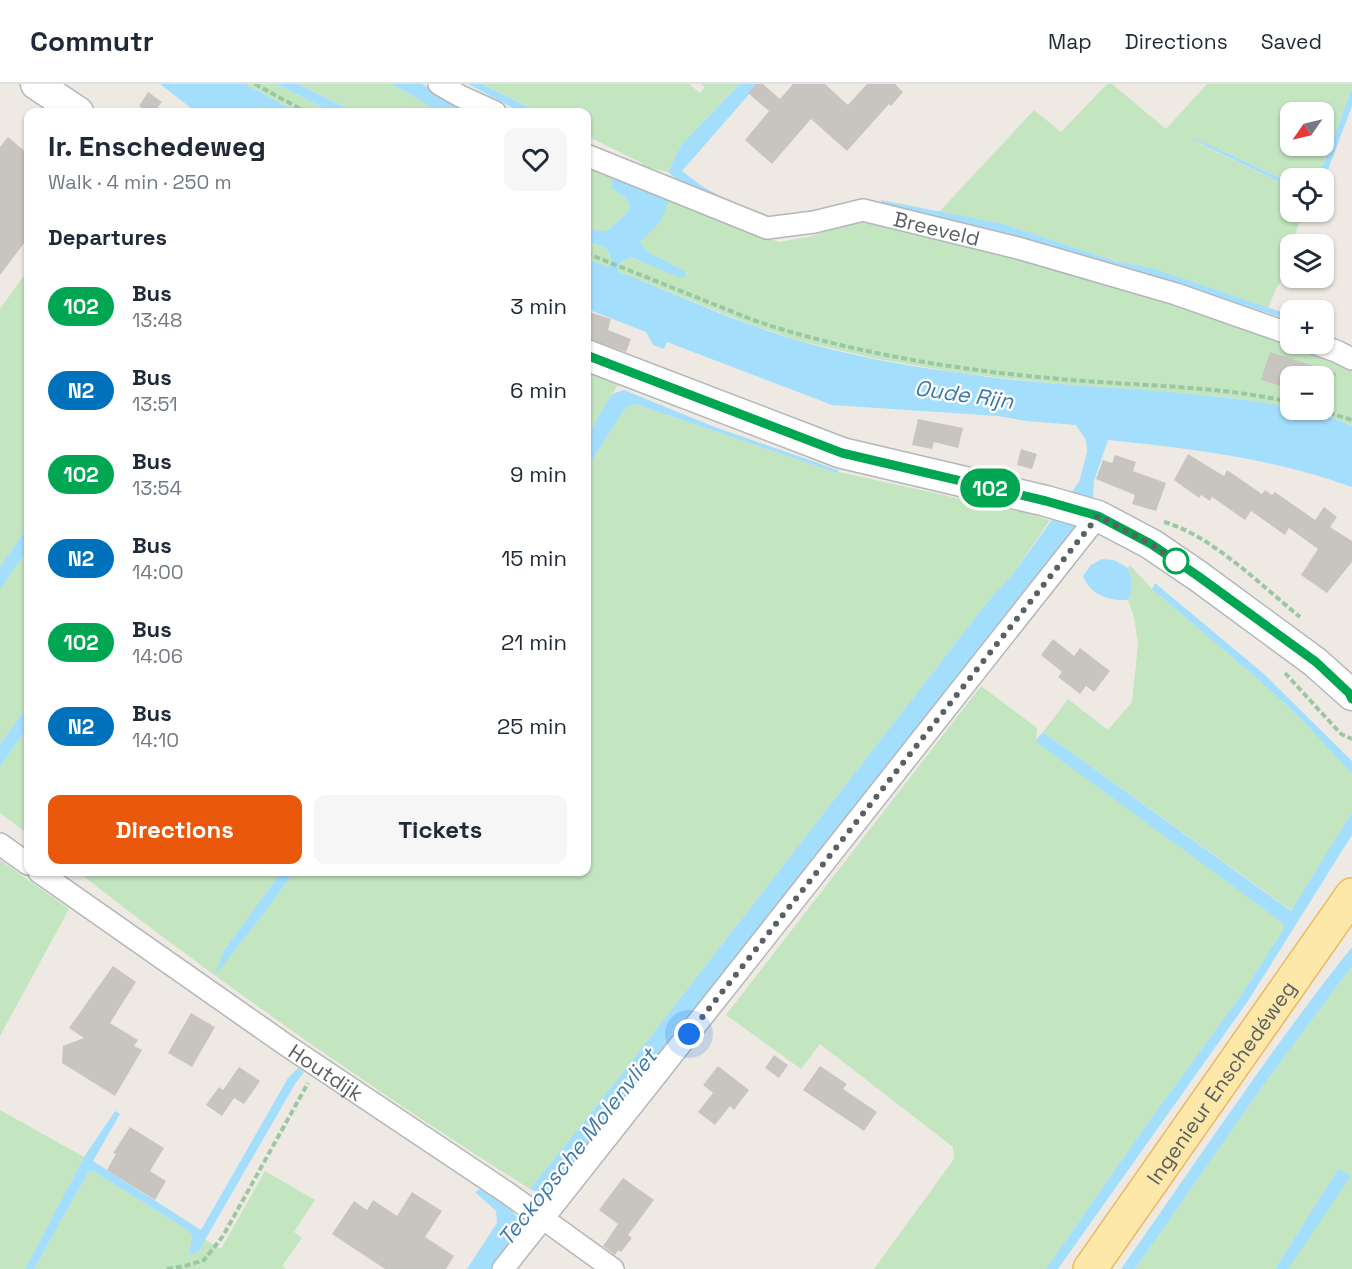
<!DOCTYPE html>
<html lang="en">
<head>
<meta charset="utf-8">
<style>
	:root { --surface:#fff; --page:#f6f6f7; --text:#1f2937; --muted:#747a83; --line:#e0e1e3; --accent:#ea580c }
	body { margin:0; font-family:"Space Grotesk",sans-serif; background:var(--page); color:var(--text); height:100vh; display:flex; flex-direction:column; font-size:22px; white-space:nowrap }
	* { box-sizing:border-box; margin:0 }
	p { font-size:20px; color:var(--muted) }
	.icon { flex:none; width:33px; height:33px; fill:none; stroke:currentColor; stroke-width:2; stroke-linecap:round; stroke-linejoin:round }
	.map { position:relative; flex:1; overflow:hidden }
	.drawer { position:absolute; left:24px; top:24px; width:567px; height:768px; display:flex; flex-direction:column; background:var(--surface); border-radius:12px; box-shadow:0 2px 4px #0004 }
	.drawer>* { flex:none }
	.badge { padding:0 12px; border-radius:20px; font-size:21px; line-height:39px }
	.needle { width:39px; rotate:236deg }
	.buttons { position:absolute; left:1280px; top:18px; display:grid; gap:12px }
	.buttons a { display:grid; place-items:center; width:54px; height:54px; border-radius:12px; background:var(--surface); box-shadow:0 2px 4px #0004; font-size:30px }
	.you { position:absolute; width:30px; height:30px; margin:-15px; border:4px solid #fff; border-radius:50%; background:#1a73e8; box-shadow:0 0 0 9px #1a73e833 }
	.map>.badge { position:absolute; translate:-50% -50%; box-shadow:0 0 0 3px #fff }
	h2 { padding:0 24px; font-size:22px; line-height:54px }
	.round { display:grid; place-items:center; flex:none; width:63px; height:63px; border-radius:12px; background:var(--page) }
	.headline { display:flex; align-items:center; justify-content:space-between; height:102px; padding:0 24px }
	h1 { font-size:28px; font-weight:800; line-height:45px }
	.button { display:flex; gap:12px; margin-top:auto; padding:12px 24px }
	.button a { flex:1; height:69px; border-radius:12px; background:var(--accent); color:#fff; font-size:24px; font-weight:800; line-height:69px; text-align:center }
	.button a+a { background:var(--page); color:var(--text) }
	ul { padding:0; list-style:none }
	li { display:flex; align-items:center; gap:18px; height:84px; padding:0 24px }
	li div { flex:1 }
	li b { display:block; font-size:22px }
	li em { font-style:normal }
	li .badge { min-width:66px; font-weight:700; text-align:center }
	header { display:flex; align-items:center; gap:36px; box-sizing:border-box; height:84px; padding:0 30px; background:var(--surface); border-bottom:2px solid var(--line) }
	header strong { font-size:28px }
	nav { display:flex; gap:33px; margin-inline-start:auto; font-size:21px }
	.map>svg:first-child { display:block }
</style>
</head>
<body>
<header>
<strong>Commutr</strong>
<nav><a>Map</a><a>Directions</a><a>Saved</a></nav>
</header>
<div class="map">
<svg width="1352" height="1185" viewBox="0 0 1352 1185">
	<rect width="100%" height="100%" fill="#eeeae3"/>
	<path fill="#c3e5c0" fill-rule="evenodd" d="M245 0H277L331 28H297Z
		M297 0H392L440 28H355Z
		M482 0H689L700 9 705 3 701 0H740L681 61 668 88 642 82V79L587 52 586 28H538Z
		M1107 0H1112L1166 45 1207 0H1352V5L1318 94H1290V99L1210 61 1194 57 1290 103V128H1303L1292 160H1290L1286 179 1289 185 1276 205 1268 224 1151 185 1118 178 1003 140 939 128 1034 26 1061 48ZM1290 28H1323V62H1290Z
		M587 76 729 141 779 158 813 152 863 132 1160 210 1294 260 1352 286V342L1331 333 1298 326H1323V292H1290V324L1225 313 1059 300 959 289 873 274 800 257 754 242 617 187 620 179 630 173 641 178 685 187 648 168 640 158 669 117C655 111 626 93 612 96L611 104 626 114 630 122 626 130 607 147H600L587 143 586 94 590 91V86L587 84Z
		M586 157 606 164 612 176 608 184 587 175Z
		M28 186V442L0 483V225Z
		M587 284 620 297 587 353Z
		M635 320 837 389 839 388 1025 429 1050 436 1013 490 989 516 613 1001 530 1105C374 1007 223 901 78 788H281L223 868 216 889 266 827 294 788H586L587 385 621 330 627 323Z
		M28 464V622L0 660V505Z
		M1130 481 1152 505 1259 596 1299 633 1352 690V728L1292 827 1043 648 1068 615 1108 646 1132 618 1138 560 1134 533 1128 516C1133 504 1132 496 1128 484Z
		M981 602 1037 644 1036 657 1280 837 1284 842 1282 848 1241 911 1142 1047 1046 1185H874L954 1075 953 1063 820 960 801 985 726 931Z
		M28 643V750L0 729V683Z
		M0 776 69 825 0 952Z
		M1352 882V1185H1288L1338 1085 1275 1185H1135L1262 1003Z
		M0 1026 84 1073 25 1185H0Z
		M89 1087H93L183 1143 192 1151 189 1171 198 1168 204 1155 221 1165 265 1087 315 1116 294 1148 302 1154 282 1182 286 1185H34Z"/>
	<path fill="#a4defd" d="M160 0H245L297 28H196Z
		M277 0H297L355 28H331Z
		M392 0H422L472 28H440Z
		M468 0H482L538 28H521Z
		M740 0H758L682 87 702 102 732 119 693 109 668 88 681 61Z
		M1352 5V22L1323 99V94H1318Z
		M1191 55 1210 61 1290 99V103Z
		M615 95 637 102 669 117 660 138 640 158 648 168 685 187 686 192 681 194 630 173 620 179 617 187C678 211 737 239 800 257 851 272 907 282 960 289 1020 298 1081 302 1141 306 1191 310 1241 313 1290 324V326L1331 333 1352 342V403C1270 374 1194 365 1108 356L1094 397 1093 413 1073 451 550 1110 539 1109 530 1105 613 1001 989 516 1013 490 1079 398 1087 368 1086 356 1076 341 1026 337 998 332 832 321 667 258 664 265 653 261 646 248 587 225V175L608 183 612 176 606 164 587 157V143L600 147H607L626 130 630 122 626 114 611 104 612 96Z
		M881 116 1003 140 1118 178 1151 184 1290 231V236L1138 188 1000 148 892 125 881 121Z
		M624 306 712 342 838 386 839 388 837 389 635 320 627 323 621 330 587 385V353L610 313 614 309Z
		M28 442V464L0 505V483Z
		M1102 475 1114 476 1128 484C1132 496 1133 504 1128 516 1109 517 1090 511 1083 492L1091 481Z
		M1155 499 1264 590 1352 677V690L1299 633 1259 596 1152 505Z
		M28 622V643L0 683V660Z
		M1043 648 1291 827 1352 728V751L1248 917 1058 1185H1046L1142 1047 1241 911 1282 848 1284 842 1280 837 1035 657Z
		M281 788H294L266 827 215 891 223 868Z
		M1352 863V882L1262 1003 1135 1185H1121C1197 1077 1270 966 1352 863Z
		M298 984 304 988 295 1000 198 1168 189 1171 192 1151 183 1143 93 1087H89L34 1185H25L84 1073 115 1027 120 1030 93 1077 201 1146 288 994Z
		M1338 1085 1351 1092 1288 1185H1275Z
		M480 1105C494 1115 523 1128 520 1146L491 1185H467L497 1139 496 1127 475 1108Z"/>
	<g fill="none" stroke-linecap="round" stroke-linejoin="round">
		<path stroke="#a4defd" stroke-width="6" d="M516 1141 543 1104"/>
	</g>
	<path fill="#c8c5c0" d="M756 0H763L780 15 793 0H825L848 21 867 0H895L903 8 891 22 889 20 847 67 811 35 772 80 745 56 769 27 748 9Z
		M148 8 162 18 154 28H148L139 22Z
		M8 53 28 70V154L0 191V63Z
		M586 227 611 235 608 246 631 255 626 268 586 254Z
		M1270 268 1336 289V292H1290V305L1261 296Z
		M918 335 963 344 958 364 934 358 932 365 912 361Z
		M1021 365 1037 370 1032 385 1017 381Z
		M1188 370 1224 392 1227 386 1262 410 1265 406 1272 411 1275 408 1315 436 1324 423 1337 433 1330 443 1352 457V478L1327 509 1301 491 1318 465 1289 444 1285 451 1251 427 1245 436 1212 413 1210 417 1201 411 1199 414 1174 396Z
		M1115 371 1136 378 1133 387 1166 399 1156 427 1132 420 1135 411 1096 395 1103 376 1112 379Z
		M1053 555 1074 572 1080 564 1110 587 1094 608 1086 602 1080 610 1058 593 1062 588 1041 571Z
		M113 882 136 898 110 939 138 956 134 962 142 966 115 1012 62 979 63 962 84 954 69 944Z
		M191 929 215 943 192 983 168 969Z
		M774 971 788 981 779 994 765 984Z
		M718 982 749 1006 734 1026 730 1022 715 1041 698 1028 713 1009 703 1001Z
		M820 982 847 1000 843 1005 877 1028 864 1047 803 1006Z
		M239 983 260 997 244 1020 234 1014 222 1032 206 1021 219 1003 223 1006Z
		M130 1043 164 1064 150 1087 166 1097 155 1116 107 1086 116 1070 113 1069Z
		M623 1094 654 1116 628 1151 632 1154 621 1168 618 1166 615 1171 603 1162 618 1140 599 1126Z
		M412 1108 442 1127 425 1153 454 1172 446 1185H385L332 1150 354 1117 367 1126 373 1116 397 1132Z"/>
	<g fill="none" stroke-linecap="round" stroke-linejoin="round">
		<defs>
			<g id="street">
				<path d="M439 0 460 12 495 28"/>
				<path id="s1" d="M586 71 767 144 814 138 863 126 1018 164 1176 210 1290 250"/>
				<path d="M1316 260 1336 267 1352 275"/>
				<path d="M0 760 28 780"/>
				<path id="s2" d="M39 788 286 961 509 1110 613 1185"/>
				<path d="M503 1185 1098 432"/>
			</g>
			<path id="secondary" d="M36 0 78 28
				M586 271 842 369 1046 417 1098 432 1151 460 1198 492 1315 578 1352 611"/>
			<g id="primary">
				<path id="s3" d="M1090 1185 1352 811"/>
			</g>
		</defs>
		<use href="#street" stroke="#b4b6ba" stroke-width="24"/>
		<use href="#secondary" stroke="#b2b7ba" stroke-width="33"/>
		<use href="#primary" stroke="#eeb85c" stroke-width="36"/>
		<path stroke="#9ac8a3" stroke-width="4" stroke-dasharray="6 3" stroke-linecap="butt" d="M255 0 306 28
			M586 169 753 236C851 269 956 286 1060 295 1136 302 1215 301 1290 318
			M1320 326 1352 336
			M1164 438C1211 451 1262 502 1300 533
			M1285 589 1341 650 1352 655
			M167 1185 185 1182 204 1176 223 1152 308 999"/>
		<use href="#street" stroke="#fff" stroke-width="21"/>
		<use href="#secondary" stroke="#fff" stroke-width="30"/>
		<use href="#primary" stroke="#fde8a9" stroke-width="33"/>
	</g>
	<g fill="none" stroke-linecap="round" stroke-linejoin="round">
		<defs>
			<path id="line" d="M586 271 842 369 1046 417 1098 432 1151 460 1198 492 1316 578 1349 609 1352 615"/>
		</defs>
		<use href="#line" stroke="#fff" stroke-width="14"/>
		<use href="#line" stroke="#00a651" stroke-width="9"/>
		<path stroke="#5b6063" stroke-width="6" stroke-dasharray="0 10.8" d="M689 950 1098 432 1151 460 1182 481 1176 477"/>
	</g>
	<circle fill="#fff" stroke="#00a651" stroke-width="3" cx="1176" cy="477" r="12"/>
	<g text-anchor="middle" dominant-baseline="central" stroke-width="4.5" stroke-linejoin="round" paint-order="stroke">
		<g font-size="21" fill="#5b6063" stroke="#fff">
			<text stroke="none"><textPath href="#s1" startOffset="369">Breeveld</textPath></text>
			<text stroke="none"><textPath href="#s2" startOffset="350">Houtdijk</textPath></text>
			<text stroke="none"><textPath href="#s3" startOffset="228">Ingenieur Enschedéweg</textPath></text>
		</g>
		<g font-size="22" font-style="italic" fill="#3f7aa6" stroke="#fff">
			<text transform="translate(964 310) rotate(8)">Oude Rijn</text>
			<text transform="translate(577 1063) rotate(-52)">Teckopsche Molenvliet</text>
		</g>
	</g>
</svg>
<div class="buttons">
<a><svg class="needle" viewBox="-14 -14 28 28"><path d="M0-13l5 13h-10z" fill="#e53935"/><path d="M0 13l5-13h-10z" fill="#747a83"/></svg></a>
<a><svg class="icon" aria-label="locate" viewBox="0 0 24 24"><circle cx="12" cy="12" r="6"/><path d="M12 2v4M12 18v4M2 12h4M18 12h4"/></svg></a>
<a><svg class="icon" aria-label="layers" viewBox="0 0 24 24"><path d="M12 4l9 5-9 5-9-5zM3 14l9 5 9-5"/></svg></a>
<a>+</a>
<a>−</a>
</div>
<div class="you" style="left:689px;top:950px"></div>
<b class="badge" style="left:990px;top:404px;background:#00a651;color:#fff">102</b>
<section class="drawer">
<div class="headline"><div><h1>Ir. Enschedeweg</h1><p>Walk · 4 min · 250 m</p></div><a class="round"><svg class="icon" aria-label="heart" viewBox="0 0 24 24"><path d="M12 20l-8-8c-3-5 5-10 8-4 3-6 11-1 8 4z"/></svg></a></div>
<h2>Departures</h2>
<ul>
<li><span class="badge" style="background:#00a651;color:#fff">102</span><div><b>Bus</b><p>13:48</p></div><em>3 min</em></li>
<li><span class="badge" style="background:#0072bc;color:#fff">N2</span><div><b>Bus</b><p>13:51</p></div><em>6 min</em></li>
<li><span class="badge" style="background:#00a651;color:#fff">102</span><div><b>Bus</b><p>13:54</p></div><em>9 min</em></li>
<li><span class="badge" style="background:#0072bc;color:#fff">N2</span><div><b>Bus</b><p>14:00</p></div><em>15 min</em></li>
<li><span class="badge" style="background:#00a651;color:#fff">102</span><div><b>Bus</b><p>14:06</p></div><em>21 min</em></li>
<li><span class="badge" style="background:#0072bc;color:#fff">N2</span><div><b>Bus</b><p>14:10</p></div><em>25 min</em></li>
</ul>
<div class="button"><a>Directions</a><a>Tickets</a></div>
</section>
</div>
</body>
</html>
